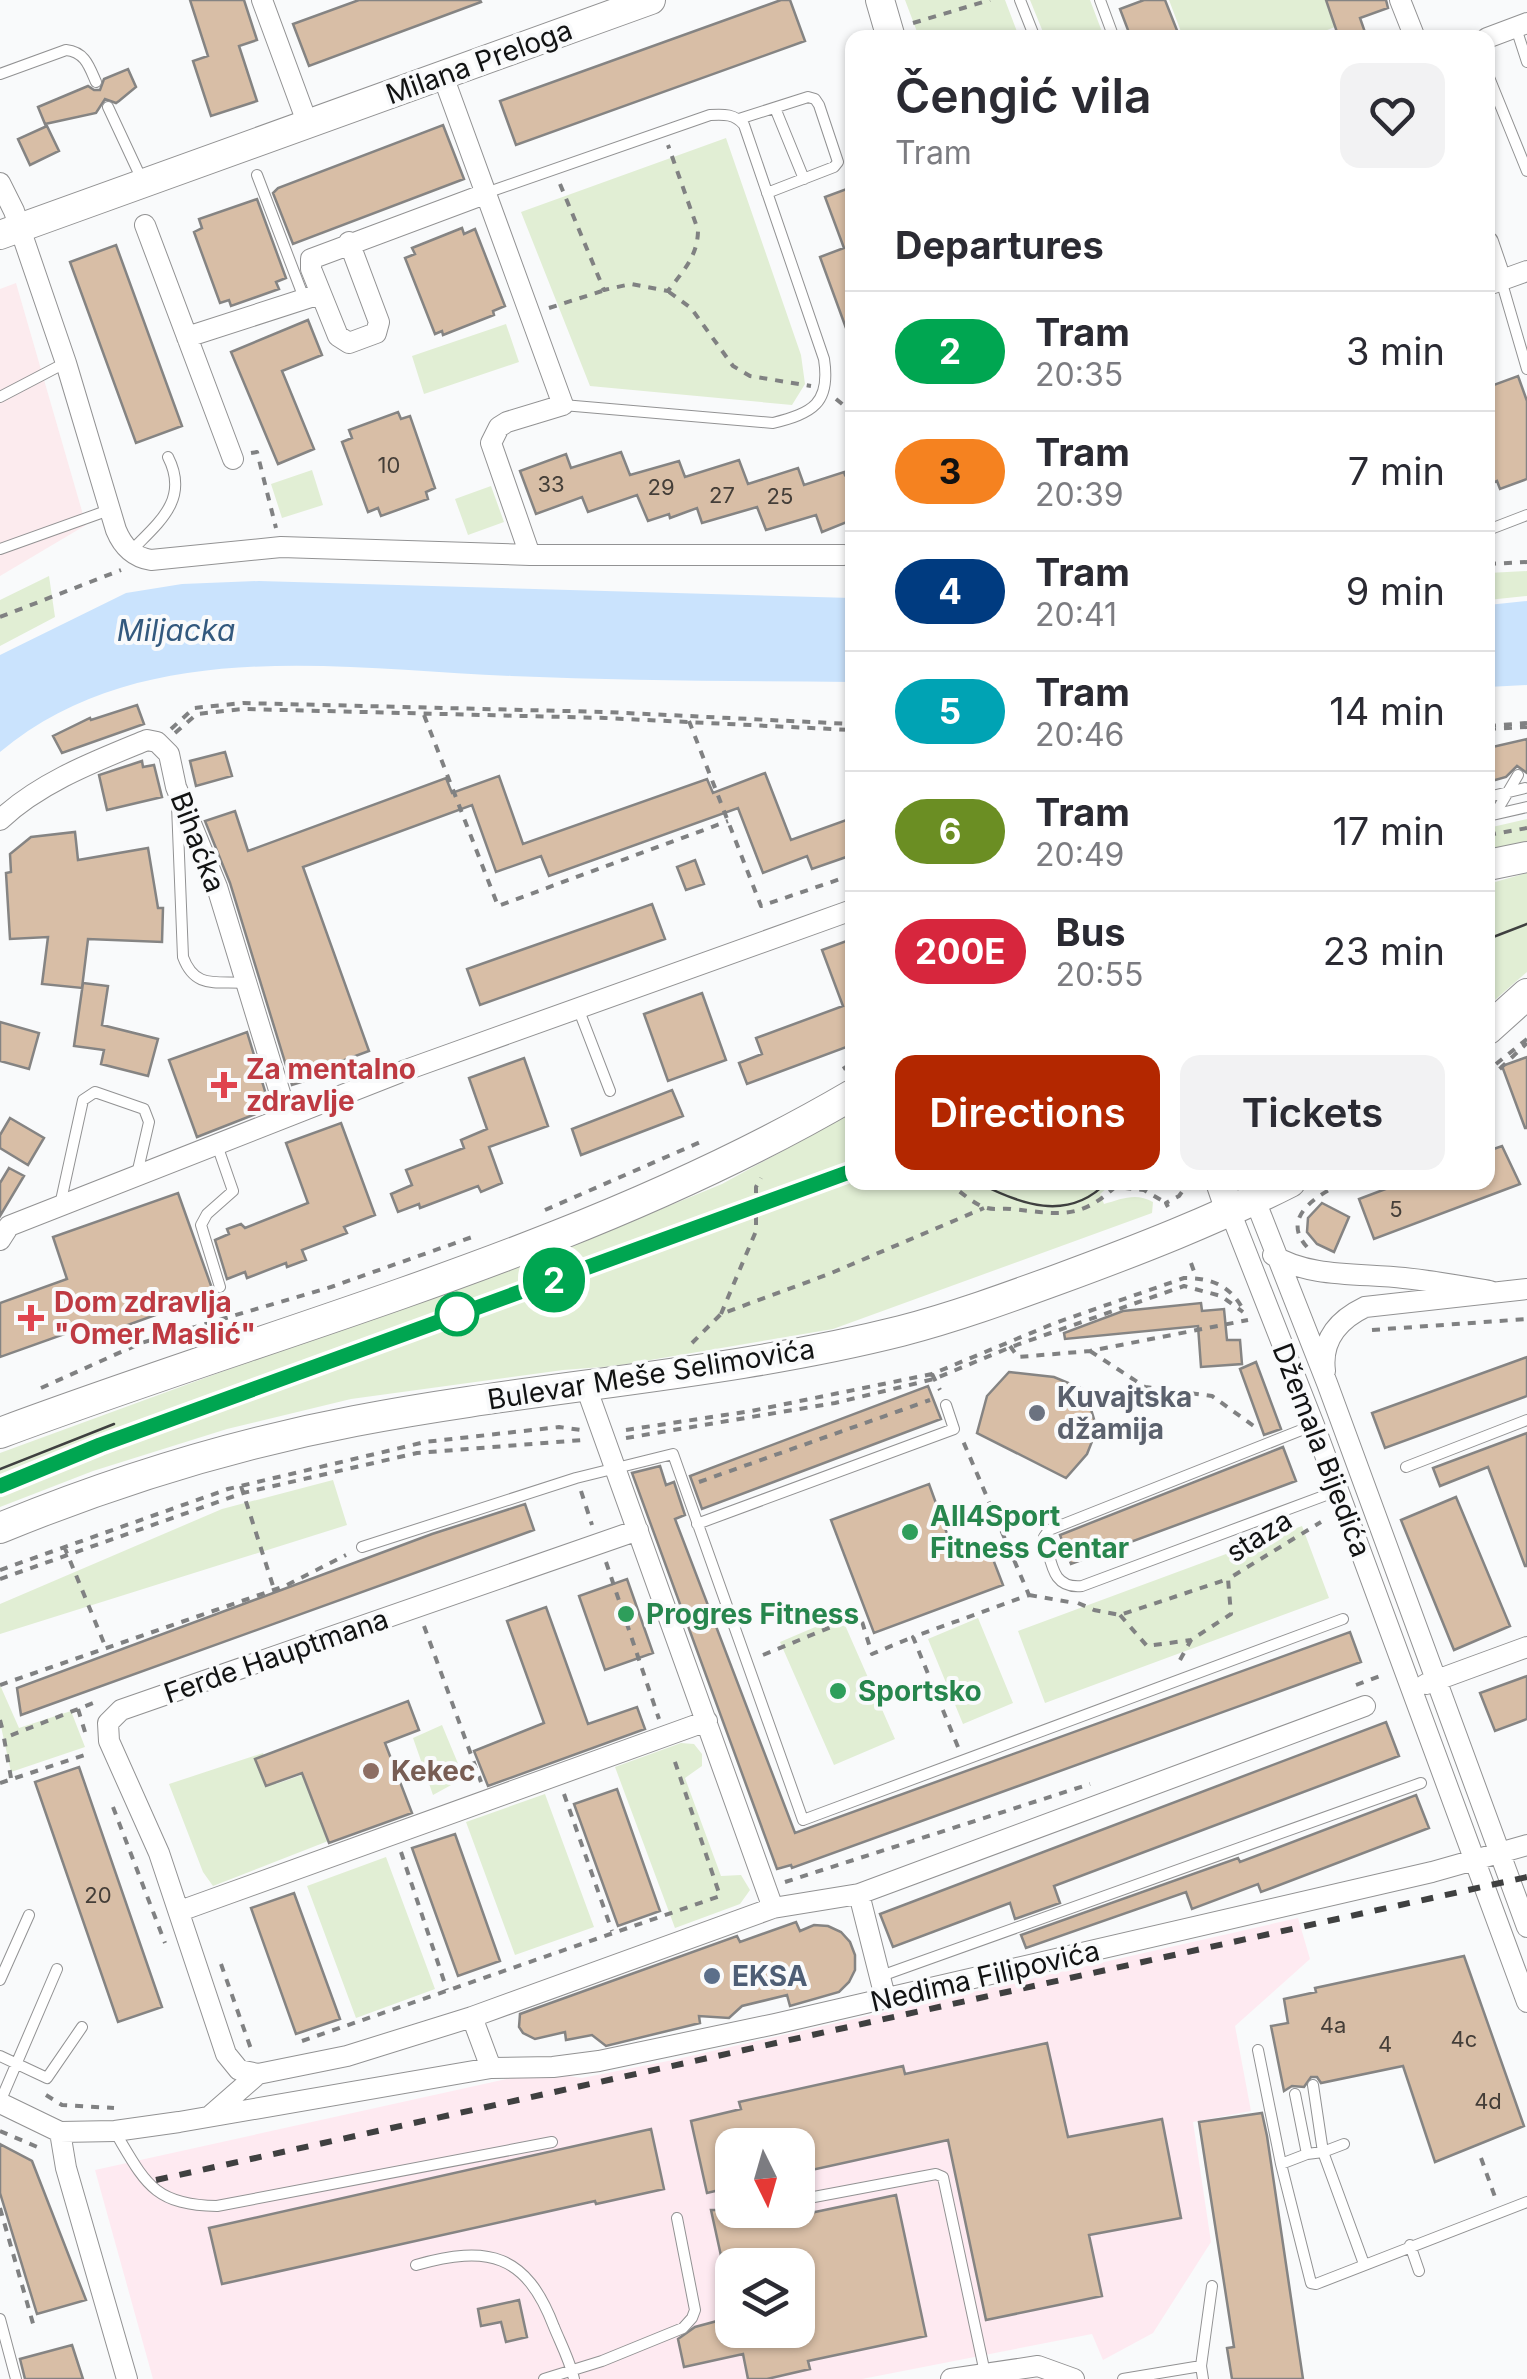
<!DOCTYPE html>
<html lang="en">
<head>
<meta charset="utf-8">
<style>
	:root { --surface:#fff; --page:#f2f2f3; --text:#2b2b33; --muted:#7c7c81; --line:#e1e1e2; --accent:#b32700 }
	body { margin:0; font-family:Inter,sans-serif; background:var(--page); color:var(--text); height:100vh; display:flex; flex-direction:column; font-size:38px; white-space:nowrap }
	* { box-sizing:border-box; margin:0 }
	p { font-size:32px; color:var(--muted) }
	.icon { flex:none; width:55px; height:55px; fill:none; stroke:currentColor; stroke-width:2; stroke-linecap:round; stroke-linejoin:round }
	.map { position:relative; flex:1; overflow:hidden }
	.side { position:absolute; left:845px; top:30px; width:650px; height:1160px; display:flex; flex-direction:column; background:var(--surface); border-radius:20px; box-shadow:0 2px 8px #0004 }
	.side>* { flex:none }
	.badge { padding:0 20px; border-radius:32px; font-size:35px; line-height:65px }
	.needle { width:65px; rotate:175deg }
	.tools { position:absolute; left:715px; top:2128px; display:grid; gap:20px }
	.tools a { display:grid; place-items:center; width:100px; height:100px; border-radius:20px; background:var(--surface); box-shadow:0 2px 8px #0004; font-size:50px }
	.map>.badge { position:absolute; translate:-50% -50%; box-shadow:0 0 0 5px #fff }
	h2 { padding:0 50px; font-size:38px; line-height:90px }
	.round { display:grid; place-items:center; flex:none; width:105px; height:105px; border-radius:20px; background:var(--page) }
	.overview { display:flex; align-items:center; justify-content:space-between; height:170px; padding:0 50px }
	h1 { font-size:48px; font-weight:600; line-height:75px }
	.button { display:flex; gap:20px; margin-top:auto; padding:20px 50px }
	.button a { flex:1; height:115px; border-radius:20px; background:var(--accent); color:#fff; font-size:40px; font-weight:600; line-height:115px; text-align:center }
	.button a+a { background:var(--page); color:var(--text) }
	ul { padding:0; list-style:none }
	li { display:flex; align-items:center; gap:30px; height:120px; padding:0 50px; border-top:2px solid var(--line) }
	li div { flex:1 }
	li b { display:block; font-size:38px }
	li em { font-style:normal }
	li .badge { min-width:110px; font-weight:700; text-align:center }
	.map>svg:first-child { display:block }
</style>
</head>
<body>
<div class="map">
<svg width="1527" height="2379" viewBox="0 0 1527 2379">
	<rect width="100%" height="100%" fill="#f9fafb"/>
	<path fill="#feeaf1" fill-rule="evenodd" d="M1298 1918 1310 1959 1235 2026 1251 2111 1193 2122 1211 2242 1153 2333 1103 2360 1092 2334 862 2379H153L95 2170 538 2072 582 2078 673 2060ZM732 2145H798V2210H732ZM732 2265H798V2330H732Z"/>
	<path fill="#fcebee" d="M16 283 86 525 0 576V289Z"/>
	<path fill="#e1eed4" d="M905 0H1005L1019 37H919Z
		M1030 0H1090L1104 37H1045Z
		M1169 0H1325L1335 27 1317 34V37H1183Z
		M726 138 801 355 805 384 792 405 590 386 521 212Z
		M506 324 519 362 424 394 412 356Z
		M312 470 323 505 282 518 271 484Z
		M491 486 504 522 468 535 455 499Z
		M1527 571V596L1488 600V573Z
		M49 576 55 617 0 646V600Z
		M1527 819V842L1488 849V828Z
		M1527 873V972L1488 1006V884Z
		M852 1113V1182L1113 1183 1100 1194 1104 1204C1121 1199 1136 1192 1153 1202L1152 1213 833 1329 615 1366 563 1370 351 1399 227 1429 93 1471 0 1507V1453L625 1224 722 1184Z
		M333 1480 347 1525 0 1634V1604L222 1509Z
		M1302 1526 1329 1598 1045 1703 1018 1631Z
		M841 1616 895 1739 834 1765 780 1642Z
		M978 1618 1013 1703 963 1724 928 1639Z
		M0 1685 19 1728 71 1711 85 1747 11 1772 0 1722Z
		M442 1725 464 1778 433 1795 413 1738Z
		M681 1743 694 1744 702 1754V1766L685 1778 721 1876 741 1875 750 1890 740 1904 675 1928 615 1767Z
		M263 1753 276 1784 316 1770 341 1836 213 1886 203 1872 169 1784Z
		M545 1794 594 1927 515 1955 466 1822Z
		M386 1857 435 1989 356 2018 307 1886Z"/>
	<path fill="#cae3fd" d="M259 581 852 598V682C739 681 625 681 511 676 342 669 142 634 0 752V655L126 593 182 584Z
		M1527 601V685L1488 687V605Z"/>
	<path fill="#d8bea6" stroke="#858483" stroke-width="2.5" d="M190 0H244L257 40 239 46 257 101 211 116 193 61 208 56Z
		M359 0H480L481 2 309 66 293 24Z
		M781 0H790L805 41 516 145 500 101Z
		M1144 0H1165L1180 38H1131L1120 9Z
		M1326 0H1386L1388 8 1360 18 1367 38H1339Z
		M128 69 136 87 119 101 116 103 105 99 96 113 45 124 38 107 88 86 94 90H100L104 79Z
		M443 125 464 179 293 244 273 193 278 188Z
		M47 126 59 151 30 165 18 139Z
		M852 187V339H850L820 257 844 248 825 197Z
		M257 199 286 278 276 282 279 289 231 306 229 300 220 303 194 232 202 228 199 219Z
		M462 228 464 234 475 229 505 306 493 311 494 315 443 335 442 331 435 334 405 258 415 254 412 248Z
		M116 245 182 426 136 443 70 262Z
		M308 320 322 355 282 371 314 449 278 464 231 352Z
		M1518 376 1527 401V479L1500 489 1497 481 1488 485V387Z
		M398 412 401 419 410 416 435 488 426 492 428 499 381 516 378 508 368 512 342 442 352 438 349 430Z
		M621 452 630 475 679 461 685 477 739 460 748 484 798 468 804 485 844 472 845 475 852 472V520L822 532 816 515 766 530 757 507 702 523 697 508 670 518 669 514 648 521 637 495 588 512 582 497 536 514 520 471 566 454 571 468Z
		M137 705 144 724 62 753 53 736 90 718 91 720Z
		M1527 739V773L1517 766 1506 777 1488 782V748Z
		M225 752 232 776 196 786 190 761Z
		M142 761 143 767 154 765 162 797 107 810 99 775Z
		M765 773 791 840 852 818V855L812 869 807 856 763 873 738 808 549 876 541 856 496 872 472 805 303 867 369 1051 309 1073 311 1079 292 1085 230 883 205 821 235 811 248 851 446 778 452 793 499 776 523 844 707 779 713 793Z
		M75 832 78 860 148 848 158 908H163L162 942 88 939 82 988 42 984 48 937 10 939 6 873 11 872 10 854 31 837Z
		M695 860 704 884 686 890 677 867Z
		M652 904 665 939 480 1005 467 969Z
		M852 939V1045L747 1084 739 1063 762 1054 756 1038 843 1006 822 950Z
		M83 983 108 986 102 1025 158 1039 148 1076 101 1064 104 1050 74 1046Z
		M702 993 726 1060 668 1081 644 1014Z
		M0 1022 39 1033 29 1069 0 1061Z
		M247 1032 268 1101 261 1112 197 1137 169 1060Z
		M1527 1057V1128H1525L1502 1066Z
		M524 1058 548 1126 489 1147 502 1183 481 1192 478 1186 420 1208 419 1204 398 1212 391 1194 412 1185 406 1170 464 1148 461 1140 487 1129 469 1078Z
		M672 1090 683 1116 581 1155 572 1129Z
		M10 1118 44 1138 28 1165 0 1148V1135Z
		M341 1123 375 1215 344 1227 347 1233 302 1250 306 1260 287 1267 286 1263 247 1278 245 1272 227 1279 215 1240 229 1234 227 1229 241 1224 245 1228 308 1203 286 1143Z
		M1502 1146 1520 1184 1374 1239 1359 1199 1404 1182H1488V1151Z
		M9 1168 24 1176 0 1216V1183Z
		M178 1193 214 1294 89 1339 84 1327 0 1357V1303L67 1279 53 1237Z
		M1322 1203 1349 1217 1334 1252 1317 1244 1307 1232 1308 1218Z
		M1201 1303 1202 1311 1224 1309 1227 1340H1240L1242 1364 1201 1367 1198 1326 1065 1339 1064 1333 1123 1311Z
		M1527 1357V1396L1385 1448 1372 1413Z
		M1256 1362 1281 1429 1264 1435 1240 1369Z
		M1009 1372 1054 1377 1085 1390 1097 1429 1087 1454 1066 1478 977 1433 987 1396Z
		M928 1386 941 1419 702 1509 690 1476Z
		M1527 1433V1566H1525L1488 1467 1440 1486 1433 1468Z
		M1283 1447 1296 1481 1071 1564 1060 1535Z
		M660 1466 666 1485 674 1482 685 1515 675 1519 795 1833 1350 1632 1361 1662 792 1868 791 1865 777 1869 632 1473Z
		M929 1484 954 1553 986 1541 1003 1585 874 1633 831 1520Z
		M1456 1497 1510 1626 1454 1650 1401 1520Z
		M525 1504 534 1530 21 1715 17 1688 432 1534Z
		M627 1579 653 1653 605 1670 579 1596Z
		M546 1607 588 1724 637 1707 645 1729 488 1786 474 1751 544 1723 507 1621Z
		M1527 1676V1719L1495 1731 1480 1693Z
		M408 1701 419 1730 385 1743 412 1813 329 1843 302 1773 266 1786 255 1759Z
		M1386 1722 1399 1756 1054 1886 1060 1903 1015 1919 1010 1903 893 1947 880 1914Z
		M79 1767 162 2007 118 2022 35 1782Z
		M617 1789 660 1911 618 1926 574 1804Z
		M1416 1795 1429 1828 1261 1892 1258 1884 1192 1909 1186 1892 1026 1948 1021 1935 1238 1858 1240 1862Z
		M455 1834 500 1961 458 1976 412 1848Z
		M294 1893 340 2019 296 2034 251 1908Z
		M796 1922 800 1931 814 1925 828 1926 841 1932 850 1942 855 1955V1970L849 1982 839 1992 790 2006 787 1995 742 2006 729 2018 699 2016 700 2023 606 2046 592 2035 566 2040 565 2032 535 2039 523 2033 519 2027 520 2014 737 1936 740 1942Z
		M1464 1956 1524 2126 1435 2162 1403 2066 1321 2083 1317 2077H1311L1304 2087 1292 2086 1284 2091 1271 2026 1288 2023 1284 1999 1316 1992 1315 1988Z
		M1047 2043 1068 2137 1162 2119 1181 2218 1089 2235 1102 2296 986 2320 948 2140 798 2173V2145H732V2187L707 2193 691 2121 741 2109 739 2102 903 2066 905 2074Z
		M1262 2113 1267 2136 1303 2379H1232L1227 2348 1234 2347 1199 2122Z
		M651 2129 664 2189 596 2204 595 2201 222 2284 209 2228Z
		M0 2144 32 2161 86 2300 37 2314 0 2193Z
		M896 2195 926 2336 808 2361 810 2369 767 2379H748L743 2354 684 2367 678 2339 695 2327 732 2317V2330H798V2265H723L711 2210H774L777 2220Z
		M519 2300 527 2337 506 2342 501 2322 481 2326 478 2309Z
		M72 2345 83 2379H25L20 2359Z"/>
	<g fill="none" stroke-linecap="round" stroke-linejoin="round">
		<defs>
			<path id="service" d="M1020 0 1035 38
				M1100 0 1114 38
				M1516 28 1527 62
				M0 74 66 50C85 52 89 66 96 82
				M1488 75 1527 171
				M108 107 143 182
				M775 108 804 179
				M739 119 808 97 815 99 819 105 838 162 834 167 767 193
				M257 175 304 298
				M486 193 710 115C724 114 735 114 744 125L824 359C831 404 812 413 773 423L563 405
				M1501 280 1527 369
				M0 397 65 363
				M1488 530 1527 515
				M0 549 109 510
				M130 552C158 523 190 500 168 457
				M1488 797 1525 788
				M177 805 183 957C195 989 215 981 245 983
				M1495 814 1518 775
				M1488 816 1527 807
				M578 1008 610 1091
				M217 1145 233 1191 207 1214 201 1225 220 1287
				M60 1205 83 1100 95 1092 144 1109 149 1122 137 1174
				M1314 1425 1049 1530 1044 1537C1052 1562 1051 1589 1082 1586L1337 1491
				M1406 1467 1527 1420
				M697 1524 954 1429 946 1405
				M362 1547 576 1478 673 1454 803 1820 1343 1619
				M881 1976 1421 1783
				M0 1980 29 1915
				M1258 2050 1281 2164
				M0 2056 47 2078 82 2027
				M1313 2085 1323 2152 1364 2264
				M1295 2094 1307 2154 1323 2152 1344 2144
				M0 2102 57 1969
				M115 2132C145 2182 153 2205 217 2206L552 2142
				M1307 2154 1281 2164 1311 2283 1316 2284 1527 2202
				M798 2200 936 2174 943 2177 985 2373
				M1410 2245 1419 2271
				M416 2265C488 2245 526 2253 554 2327 561 2344 570 2361 574 2379
				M0 2319 16 2379
				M1201 2366 1212 2286
				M544 2379 602 2361 683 2328 692 2318 695 2310 677 2218
				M1123 2379 1201 2366 1203 2379"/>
			<path id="minor" d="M262 0 307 122
				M1400 0 1415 38
				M1487 38 1527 23
				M443 76 563 405 507 422 499 427 491 443 530 555
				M0 183 14 211 66 363 116 530C123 547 133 557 151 560L281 547 530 555H844
				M145 225 233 459
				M349 242 379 322 376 333 349 343 338 336 311 269V259L485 194
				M1488 242 1501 280
				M1488 285 1527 271
				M187 337 320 294
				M0 820C40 782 96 761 147 740L157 742 169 754 176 787 217 887 287 1116
				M1255 1200 1327 1383 1527 1927
				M1230 1211 1314 1425 1527 2002
				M0 1240 9 1226 406 1070 852 910
				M1273 1255C1308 1278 1364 1273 1404 1278 1433 1281 1461 1286 1490 1291
				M1325 1371C1321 1340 1338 1320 1365 1307L1527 1289
				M586 1387 773 1908
				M1426 1684 1527 1647
				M859 1894 883 1989
				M180 1911 707 1721
				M472 2017 773 1908 859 1894 1365 1706
				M491 2068 472 2017 347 2056 258 2074 239 2070 226 2054 159 1853 109 1741 108 1723 121 1710 638 1530
				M0 2103 60 2132 66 2168 127 2379
				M211 2115 258 2074
				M60 2132 115 2131 179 2122 491 2068 553 2067 599 2061 775 2024 1432 1872 1527 1845
				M951 2379 1038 2366 1074 2379"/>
			<path id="tertiary" d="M880 0 891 38
				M0 235 651 0
				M1220 1182 1230 1211"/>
			<path id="secondary" d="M1488 865 1527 857
				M1488 1029 1527 994
				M0 1433C286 1326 587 1250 852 1095
				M0 1528C114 1481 234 1444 355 1421 536 1386 722 1376 901 1331 955 1317 1007 1298 1059 1279 1138 1250 1215 1220 1290 1182"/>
		</defs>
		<use href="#service" stroke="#929293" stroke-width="12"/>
		<use href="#minor" stroke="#929293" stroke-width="22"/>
		<use href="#tertiary" stroke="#929293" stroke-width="30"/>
		<use href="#secondary" stroke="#929293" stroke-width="32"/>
		<path stroke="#808182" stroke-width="4" stroke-dasharray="8 8" stroke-linecap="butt" d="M913 23 990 0
			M560 184 604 290 631 284 668 291C683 271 698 256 698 230L668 145
			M669 292 691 308 733 366 750 376 811 386
			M549 308 602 291
			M836 399 852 412
			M251 453 257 452 276 528
			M1488 564 1527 562
			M0 617 121 570
			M424 715 498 906 728 821
			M689 721 761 906 852 875
			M1488 726 1527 723
			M171 729 194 708 243 703 606 712 852 724
			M1488 729 1527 727
			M175 733 197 714 243 709 605 718 852 730
			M1488 835 1527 828
			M1496 1064 1527 1039
			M843 1069 852 1063
			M1488 1080 1527 1043
			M947 1182C959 1190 974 1205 987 1208 995 1210 1003 1208 1011 1209 1055 1213 1078 1222 1115 1187L1144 1190 1166 1203
			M1168 1207 1166 1203 1179 1196 1189 1182
			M545 1210 705 1140
			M1307 1247C1279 1216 1320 1194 1344 1182
			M1191 1263 1196 1277
			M721 1314 756 1231V1187L761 1178
			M1372 1330 1527 1319
			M692 1343 721 1314 829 1274 984 1208
			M1010 1346 1018 1357 1090 1351 1248 1320
			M1090 1351 1145 1387 1212 1396 1258 1429
			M932 1374 940 1390
			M41 1388 141 1343 331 1287 475 1236
			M626 1430 751 1411 932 1374 1055 1323 1184 1278C1212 1278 1230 1285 1244 1311
			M626 1438 835 1403 934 1379 1011 1347 1184 1286 1221 1296 1243 1312
			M699 1482 930 1400
			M241 1486 274 1589
			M581 1491 592 1525
			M64 1546 106 1648
			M606 1562 659 1719
			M0 1570 228 1489 425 1442 559 1427 581 1430
			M0 1579 243 1493 417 1453 582 1440
			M1029 1595 1069 1602
			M1078 1603 1094 1610 1120 1615 1228 1579
			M1120 1615 1147 1646 1191 1640
			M424 1626 481 1782
			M763 1655 860 1615 872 1654 913 1637
			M1180 1660 1191 1640 1231 1614 1228 1579 1321 1522
			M0 1685 285 1586 346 1555
			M1356 1685 1380 1676
			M0 1720 4 1735
			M85 1732 78 1709 98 1701
			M958 1747 913 1637 1029 1595 963 1441
			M11 1778 4 1738 78 1709
			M0 1783 91 1753
			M564 1794 612 1931
			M113 1807 165 1943
			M401 1852 447 1990
			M785 1882 1090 1784
			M221 1964 251 2049
			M302 2041 720 1896 673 1756
			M46 2095 62 2105 114 2108
			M0 2131 42 2149
			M1481 2158 1495 2197
			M0 2208 34 2327"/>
		<use href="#service" stroke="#fff" stroke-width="10"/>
		<use href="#minor" stroke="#fff" stroke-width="20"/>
		<use href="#tertiary" stroke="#fff" stroke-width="28"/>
		<use href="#secondary" stroke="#fff" stroke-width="30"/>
		<path stroke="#3f4040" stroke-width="2.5" d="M1488 939 1527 924
			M977 1182C1019 1204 1068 1223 1107 1182
			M0 1469 114 1424
			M0 1486 100 1445 852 1171"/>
		<path stroke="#3f4040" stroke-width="6" stroke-dasharray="12 12" stroke-linecap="butt" d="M156 2180 1527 1877"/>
	</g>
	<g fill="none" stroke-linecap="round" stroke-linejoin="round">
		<defs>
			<path id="line" d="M0 1486 100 1445 852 1171"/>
		</defs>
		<use href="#line" stroke="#fff" stroke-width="22"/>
		<use href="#line" stroke="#00a651" stroke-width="15"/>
	</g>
	<g fill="#e0444e" stroke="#f9fafb" stroke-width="4">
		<path d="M219 1070h10v10h10v10h-10v10h-10v-10h-10v-10h10z"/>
		<path d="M26 1303h10v10h10v10h-10v10h-10v-10h-10v-10h10z"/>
	</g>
	<circle fill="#fff" stroke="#00a651" stroke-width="5" cx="457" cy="1314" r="20"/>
	<circle fill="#6b7280" stroke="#f9fafb" stroke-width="4" cx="1037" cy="1413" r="10"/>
	<g fill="#2e9e5b" stroke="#f9fafb" stroke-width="4">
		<circle cx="910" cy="1532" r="10"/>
		<circle cx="626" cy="1614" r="10"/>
		<circle cx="838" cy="1691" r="10"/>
	</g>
	<circle fill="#8d6e63" stroke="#f9fafb" stroke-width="4" cx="371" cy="1771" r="10"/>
	<circle fill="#5c6f8a" stroke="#f9fafb" stroke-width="4" cx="712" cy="1976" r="10"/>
	<g text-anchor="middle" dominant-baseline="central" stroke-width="8" stroke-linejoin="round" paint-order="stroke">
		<g font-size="22" fill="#443e38">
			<text x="389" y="465">10</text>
			<text x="551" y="484">33</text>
			<text x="661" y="487">29</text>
			<text x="722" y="495">27</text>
			<text x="780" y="496">25</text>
			<text x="1396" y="1209">5</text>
			<text x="98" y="1895">20</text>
			<text x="1333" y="2025">4a</text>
			<text x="1464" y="2039">4c</text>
			<text x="1385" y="2044">4</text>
			<text x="1488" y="2101">4d</text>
		</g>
		<g font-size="28" fill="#121313" stroke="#f9fafb">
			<text transform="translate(479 62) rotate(-20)">Milana Preloga</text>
			<text transform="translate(198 842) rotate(69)">Bihaćka</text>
			<text transform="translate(651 1374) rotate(-9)">Bulevar Meše Selimovića</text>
			<text transform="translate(1322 1450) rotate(69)">Džemala Bijedića</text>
			<text transform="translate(1259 1536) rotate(-32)">staza</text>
			<text transform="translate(276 1656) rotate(-19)">Ferde Hauptmana</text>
			<text transform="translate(985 1976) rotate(-13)">Nedima Filipovića</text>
		</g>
		<g font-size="28" font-weight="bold" fill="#be3a42" stroke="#f9fafb" text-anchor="start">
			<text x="246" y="1069">Za mentalno<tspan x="246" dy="32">zdravlje</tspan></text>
			<text x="54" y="1302">Dom zdravlja<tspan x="54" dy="32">"Omer Maslić"</tspan></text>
		</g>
		<g font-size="28" font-weight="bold" fill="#5b616d" stroke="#f9fafb" text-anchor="start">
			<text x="1057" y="1397">Kuvajtska<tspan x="1057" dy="32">džamija</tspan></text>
		</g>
		<g font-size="28" font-weight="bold" fill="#27864d" stroke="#f9fafb" text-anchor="start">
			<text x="930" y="1516">All4Sport<tspan x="930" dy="32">Fitness Centar</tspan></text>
			<text x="646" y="1614">Progres Fitness</text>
			<text x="858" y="1691">Sportsko</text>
		</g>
		<g font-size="28" font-weight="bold" fill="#785e54" stroke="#f9fafb" text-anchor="start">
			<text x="391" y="1771">Kekec</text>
		</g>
		<g font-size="28" font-weight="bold" fill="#4e5e75" stroke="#f9fafb" text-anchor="start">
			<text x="732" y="1976">EKSA</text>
		</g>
		<g font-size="30" font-style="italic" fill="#33597e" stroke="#f9fafb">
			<text x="176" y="630">Miljacka</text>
		</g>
	</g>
</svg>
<div class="tools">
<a><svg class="needle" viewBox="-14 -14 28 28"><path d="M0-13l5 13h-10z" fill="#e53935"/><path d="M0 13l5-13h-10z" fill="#7c7c81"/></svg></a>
<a><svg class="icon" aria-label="layers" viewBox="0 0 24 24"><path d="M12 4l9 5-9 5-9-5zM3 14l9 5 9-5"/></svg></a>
</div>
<b class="badge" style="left:554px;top:1280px;background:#00a651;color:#fff">2</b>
<section class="side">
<div class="overview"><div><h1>Čengić vila</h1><p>Tram</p></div><a class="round"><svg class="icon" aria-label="heart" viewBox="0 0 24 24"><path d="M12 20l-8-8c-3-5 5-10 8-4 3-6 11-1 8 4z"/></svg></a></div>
<h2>Departures</h2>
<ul>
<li><span class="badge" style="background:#00a651;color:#fff">2</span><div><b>Tram</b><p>20:35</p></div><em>3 min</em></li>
<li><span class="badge" style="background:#f58220;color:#111">3</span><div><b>Tram</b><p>20:39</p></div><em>7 min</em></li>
<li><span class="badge" style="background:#003b80;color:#fff">4</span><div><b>Tram</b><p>20:41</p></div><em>9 min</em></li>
<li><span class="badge" style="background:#00a3b4;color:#fff">5</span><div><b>Tram</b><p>20:46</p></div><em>14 min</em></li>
<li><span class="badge" style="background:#6b8e23;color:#fff">6</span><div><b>Tram</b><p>20:49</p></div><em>17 min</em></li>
<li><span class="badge" style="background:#d7263d;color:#fff">200E</span><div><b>Bus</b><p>20:55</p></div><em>23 min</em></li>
</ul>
<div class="button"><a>Directions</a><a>Tickets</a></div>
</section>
</div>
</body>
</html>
